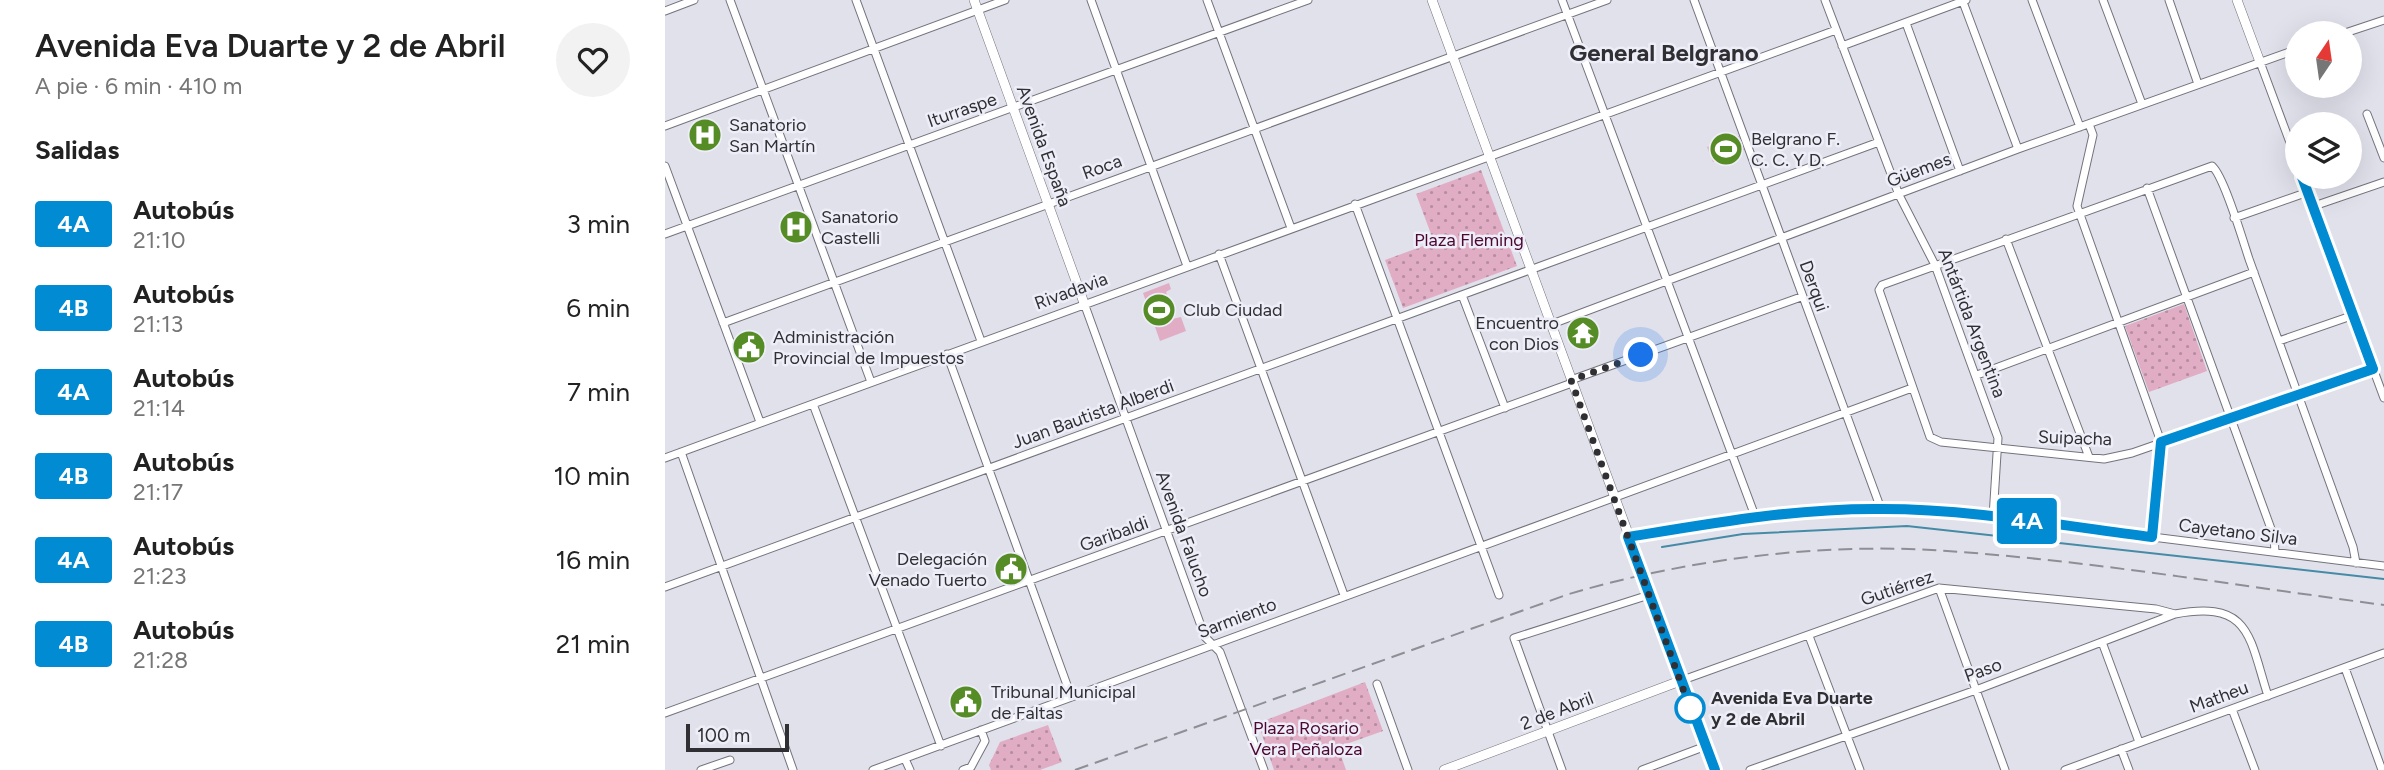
<!DOCTYPE html>
<html lang="es">
<head>
<meta charset="utf-8">
<style>
	:root { --surface:#fff; --page:#f2f2f2; --text:#222; --muted:#767676 }
	body { margin:0; font-family:Figtree,sans-serif; background:var(--page); color:var(--text); height:100vh; display:flex; flex-direction:column; font-size:26px; white-space:nowrap }
	* { box-sizing:border-box; margin:0 }
	p { font-size:23px; color:var(--muted) }
	.icon { flex:none; width:38px; height:38px; fill:none; stroke:currentColor; stroke-width:2; stroke-linecap:round; stroke-linejoin:round }
	.map { position:relative; flex:1; overflow:hidden }
	.details { display:flex; flex-direction:column; background:var(--surface); width:665px }
	.details>* { flex:none }
	.badge { padding:0 14px; border-radius:5px; font-size:24px; line-height:46px }
	.needle { width:46px; rotate:13deg }
	.controls { position:absolute; left:1620px; top:21px; display:grid; gap:14px }
	.controls a { display:grid; place-items:center; width:77px; height:77px; border-radius:50%; background:var(--surface); box-shadow:0 7px 28px #0002; font-size:35px }
	.scale { position:absolute; left:21px; bottom:18px; width:103px; box-sizing:border-box; padding-left:7px; border:4px solid #303034; border-top:0; font-size:19px; line-height:24px; white-space:nowrap; color:#303034; -webkit-text-stroke:5px #eeeef9; paint-order:stroke }
	.you { position:absolute; width:35px; height:35px; margin:-18px; border:5px solid #fff; border-radius:50%; background:#1a73e8; box-shadow:0 0 0 10px #1a73e833 }
	.map>.badge { position:absolute; translate:-50% -50%; box-shadow:0 0 0 4px #fff }
	h2 { padding:0 35px; font-size:26px; line-height:63px }
	.round { display:grid; place-items:center; flex:none; width:74px; height:74px; border-radius:37px; background:var(--page) }
	.headline { display:flex; align-items:center; justify-content:space-between; height:119px; padding:0 35px }
	h1 { font-size:33px; font-weight:600; line-height:52px }
	ul { padding:0; list-style:none }
	li { display:flex; align-items:center; gap:21px; height:84px; padding:0 35px }
	li div { flex:1 }
	li b { display:block; font-size:26px }
	li em { font-style:normal }
	li .badge { min-width:77px; font-weight:700; text-align:center }
	main { display:flex; flex:1; min-height:0 }
	.map>svg:first-child { display:block }
</style>
</head>
<body>
<main>
<section class="details">
<div class="headline"><div><h1>Avenida Eva Duarte y 2 de Abril</h1><p>A pie · 6 min · 410 m</p></div><a class="round"><svg class="icon" aria-label="heart" viewBox="0 0 24 24"><path d="M12 20l-8-8c-3-5 5-10 8-4 3-6 11-1 8 4z"/></svg></a></div>
<h2>Salidas</h2>
<ul>
<li><span class="badge" style="background:#008bd3;color:#fff">4A</span><div><b>Autobús</b><p>21:10</p></div><em>3 min</em></li>
<li><span class="badge" style="background:#008bd3;color:#fff">4B</span><div><b>Autobús</b><p>21:13</p></div><em>6 min</em></li>
<li><span class="badge" style="background:#008bd3;color:#fff">4A</span><div><b>Autobús</b><p>21:14</p></div><em>7 min</em></li>
<li><span class="badge" style="background:#008bd3;color:#fff">4B</span><div><b>Autobús</b><p>21:17</p></div><em>10 min</em></li>
<li><span class="badge" style="background:#008bd3;color:#fff">4A</span><div><b>Autobús</b><p>21:23</p></div><em>16 min</em></li>
<li><span class="badge" style="background:#008bd3;color:#fff">4B</span><div><b>Autobús</b><p>21:28</p></div><em>21 min</em></li>
</ul>
</section>
<div class="map">
<svg width="1719" height="770" viewBox="0 0 1719 770">
	<defs>
		<pattern id="park-dots" width="8" height="8" patternUnits="userSpaceOnUse" patternTransform="scale(1.75)"><rect width="8" height="8" fill="#e1adc5"/><path d="M2 2h.1M6 6h.1" fill="none" stroke="#b78da1" stroke-width="1.8" stroke-linecap="round"/></pattern>
	</defs>
	<rect width="100%" height="100%" fill="#e1e1ec"/>
	<path fill="url(#park-dots)" d="M816 170 852 266 738 308 720 260 769 242 751 194Z
		M1519 304 1542 371 1484 392 1460 326Z
		M700 682 718 731 673 747 681 770H609L593 723Z
		M383 725 397 762 375 770H326L324 765 335 742Z"/>
	<path fill="#e1adc5" d="M1074 136 1079 150 1048 162 1042 147Z
		M504 283 506 289 501 292 505 303 502 304 507 319 516 317 521 331 495 341 478 293Z"/>
	<g fill="none" stroke-linecap="round" stroke-linejoin="round">
		<path stroke="#468ba6" stroke-width="2" d="M997 547 1078 534 1242 526 1719 579"/>
		<defs>
			<path id="minor" d="M65 0 206 382
				M191 0 316 341
				M426 0 522 266
				M542 0 626 228
				M897 0 1090 516
				M1029 0 1216 509
				M1160 0 1234 195 1270 265 1333 438 1328 517
				M1367 0 1415 127
				M1438 0 1477 104
				M1504 0 1533 84
				M1298 2 1353 149
				M0 11 29 0
				M1241 23 1295 171
				M1680 33 1719 20
				M1177 46 1301 0
				M1595 62 1633 164
				M1702 114 1719 158
				M1424 124 1428 135 1412 206 1496 442 1487 537
				M0 126 340 0
				M0 166 95 422
				M1637 177 1719 398
				M1482 188 1609 537 1610 552
				M690 204 834 595
				M1649 206 1719 182
				M1569 218 1643 192
				M0 234 643 0
				M1341 239 1424 457
				M554 254 679 595
				M797 295 840 408
				M419 303 540 637 555 652 599 770
				M58 323 942 0
				M887 324 1353 149 1633 49
				M1614 341 1689 315
				M282 354 406 696
				M1312 375 1589 272
				M906 380 1136 297
				M148 404 276 746
				M16 452 128 770
				M0 458 1171 30
				M963 537 1090 516 1216 509 1328 517 1719 566
				M1691 563 1688 547C1654 451 1618 355 1584 259 1578 241 1559 176 1547 166L1217 285 1214 290 1265 437 1276 442 1439 459 1467 453 1708 369
				M0 587 1214 142
				M1274 588 1340 770
				M1144 636 1195 770
				M1437 642 1474 742
				M1680 668 1717 770
				M1015 681 1274 588 1491 609 1510 614
				M712 684 743 770
				M1567 709 1590 770
				M0 713 907 383
				M1456 749 1464 770
				M240 759 245 770
				M36 770 65 760
				M208 770 1247 388
				M298 770 306 767 320 741 316 730
				M897 770 849 638 984 595
				M977 770 1041 746
				M1085 770 1311 690 1510 614C1586 600 1584 637 1603 696
				M1400 770 1719 653"/>
			<path id="major" d="M309 0 419 303
				M767 0 1050 770
				M1572 0 1595 62
				M779 770 1015 681"/>
		</defs>
		<use href="#minor" stroke="#73737d" stroke-width="9"/>
		<use href="#major" stroke="#73737d" stroke-width="10"/>
		<use href="#minor" stroke="#fff" stroke-width="7"/>
		<use href="#major" stroke="#fff" stroke-width="9"/>
		<path stroke="#8e8e95" stroke-width="2" stroke-dasharray="14 7" stroke-linecap="butt" d="M410 770 904 594C1023 559 1158 542 1282 551 1428 561 1574 586 1719 605"/>
	</g>
	<g fill="none" stroke-linecap="round" stroke-linejoin="round">
		<defs>
			<path id="line" d="M1050 770 963 537C1048 523 1131 508 1217 509 1307 509 1398 526 1487 537L1496 442 1708 369 1637 177"/>
		</defs>
		<use href="#line" stroke="#fff" stroke-width="16"/>
		<use href="#line" stroke="#008bd3" stroke-width="10"/>
		<path stroke="#303034" stroke-width="7" stroke-dasharray="0 12.6" d="M976 355 906 380 1025 708"/>
	</g>
	<defs>
		<symbol id="hospital-disc" viewBox="-11 -11 22 22"><circle r="9.5" fill="#568c25" stroke="#eeeef9"/><path d="M-5-5h3v3.5h4V-5h3V5h-3V1.5h-4V5h-3Z" fill="#fff"/></symbol>
		<symbol id="stadium-disc" viewBox="-11 -11 22 22"><circle r="9.5" fill="#568c25" stroke="#eeeef9"/><path d="M0-5a6.5 5 0 1 0 0 10a6.5 5 0 1 0 0-10ZM-3.5-1.8h7v3.6h-7Z" fill="#fff"/></symbol>
		<symbol id="temple-disc" viewBox="-11 -11 22 22"><circle r="9.5" fill="#568c25" stroke="#eeeef9"/><path d="M0-6L5-2H3V0L6.5 2.5H4V6H1.5V3h-3V6H-4V2.5H-6.5L-3 0V-2H-5Z" fill="#fff"/></symbol>
		<symbol id="civic-disc" viewBox="-11 -11 22 22"><circle r="9.5" fill="#568c25" stroke="#eeeef9"/><path d="M-.6-6.5H3V-4.5H.6V-3L4-1V1h2V6H-6V1h2V-1L-.6-3ZM-1.2 2.5V6h2.4V2.5Z" fill="#fff"/></symbol>
	</defs>
	<g fill-rule="evenodd">
		<use href="#hospital-disc" x="21" y="116" width="38" height="38"/>
		<use href="#stadium-disc" x="1042" y="130" width="38" height="38"/>
		<use href="#hospital-disc" x="112" y="208" width="38" height="38"/>
		<use href="#stadium-disc" x="475" y="291" width="38" height="38"/>
		<use href="#temple-disc" x="899" y="314" width="38" height="38"/>
		<use href="#civic-disc" x="65" y="328" width="38" height="38"/>
		<use href="#civic-disc" x="327" y="550" width="38" height="38"/>
		<use href="#civic-disc" x="282" y="683" width="38" height="38"/>
	</g>
	<circle fill="#fff" stroke="#008bd3" stroke-width="3.5" cx="1025" cy="708" r="14"/>
	<g text-anchor="middle" dominant-baseline="central" stroke-width="5" stroke-linejoin="round" paint-order="stroke">
		<g font-size="18" fill="#303034" stroke="#eeeef9">
			<text transform="translate(297 110) rotate(-19)">Iturraspe</text>
			<text transform="translate(379 146) rotate(70)">Avenida España</text>
			<text transform="translate(437 167) rotate(-20)">Roca</text>
			<text transform="translate(1254 170) rotate(-21)">Güemes</text>
			<text transform="translate(1149 286) rotate(70)">Derqui</text>
			<text transform="translate(406 291) rotate(-20)">Rivadavia</text>
			<text transform="translate(1307 323) rotate(69)">Antártida Argentina</text>
			<text transform="translate(428 414) rotate(-20)">Juan Bautista Alberdi</text>
			<text transform="translate(1410 438) rotate(2)">Suipacha</text>
			<text transform="translate(1573 532) rotate(7)">Cayetano Silva</text>
			<text transform="translate(449 534) rotate(-20)">Garibaldi</text>
			<text transform="translate(519 534) rotate(70)">Avenida Falucho</text>
			<text transform="translate(1232 588) rotate(-19)">Gutiérrez</text>
			<text transform="translate(572 618) rotate(-21)">Sarmiento</text>
			<text transform="translate(1318 670) rotate(-20)">Paso</text>
			<text transform="translate(1554 697) rotate(-20)">Matheu</text>
			<text transform="translate(892 711) rotate(-21)">2 de Abril</text>
		</g>
		<g font-size="18" fill="#303034" stroke="#eeeef9" text-anchor="start">
			<text x="64" y="125">Sanatorio<tspan x="64" dy="21">San Martín</tspan></text>
			<text x="1086" y="139">Belgrano F.<tspan x="1086" dy="21">C. C. Y D.</tspan></text>
			<text x="156" y="217">Sanatorio<tspan x="156" dy="21">Castelli</tspan></text>
			<text x="518" y="310">Club Ciudad</text>
			<text x="894" y="323" text-anchor="end">Encuentro<tspan x="894" dy="21">con Dios</tspan></text>
			<text x="108" y="337">Administración<tspan x="108" dy="21">Provincial de Impuestos</tspan></text>
			<text x="322" y="559" text-anchor="end">Delegación<tspan x="322" dy="21">Venado Tuerto</tspan></text>
			<text x="326" y="692">Tribunal Municipal<tspan x="326" dy="21">de Faltas</tspan></text>
		</g>
		<g font-size="18" fill="#4c0631" stroke="#eeeef9">
			<text x="804" y="240">Plaza Fleming</text>
			<text x="641" y="728">Plaza Rosario<tspan x="641" dy="21">Vera Peñaloza</tspan></text>
		</g>
		<g font-size="18" font-weight="bold" fill="#303034" stroke="#eeeef9" text-anchor="start">
			<text x="1046" y="698">Avenida Eva Duarte<tspan x="1046" dy="21">y 2 de Abril</tspan></text>
		</g>
		<g font-size="24" font-weight="bold" fill="#303034" stroke="#eeeef9">
			<text x="999" y="52">General Belgrano</text>
		</g>
	</g>
</svg>
<div class="controls">
<a><svg class="needle" viewBox="-14 -14 28 28"><path d="M0-13l5 13h-10z" fill="#e53935"/><path d="M0 13l5-13h-10z" fill="#767676"/></svg></a>
<a><svg class="icon" aria-label="layers" viewBox="0 0 24 24"><path d="M12 4l9 5-9 5-9-5zM3 14l9 5 9-5"/></svg></a>
</div>
<div class="scale">100 m</div>
<div class="you" style="left:976px;top:355px"></div>
<b class="badge" style="left:1362px;top:521px;background:#008bd3;color:#fff">4A</b>
</div>
</main>
</body>
</html>
